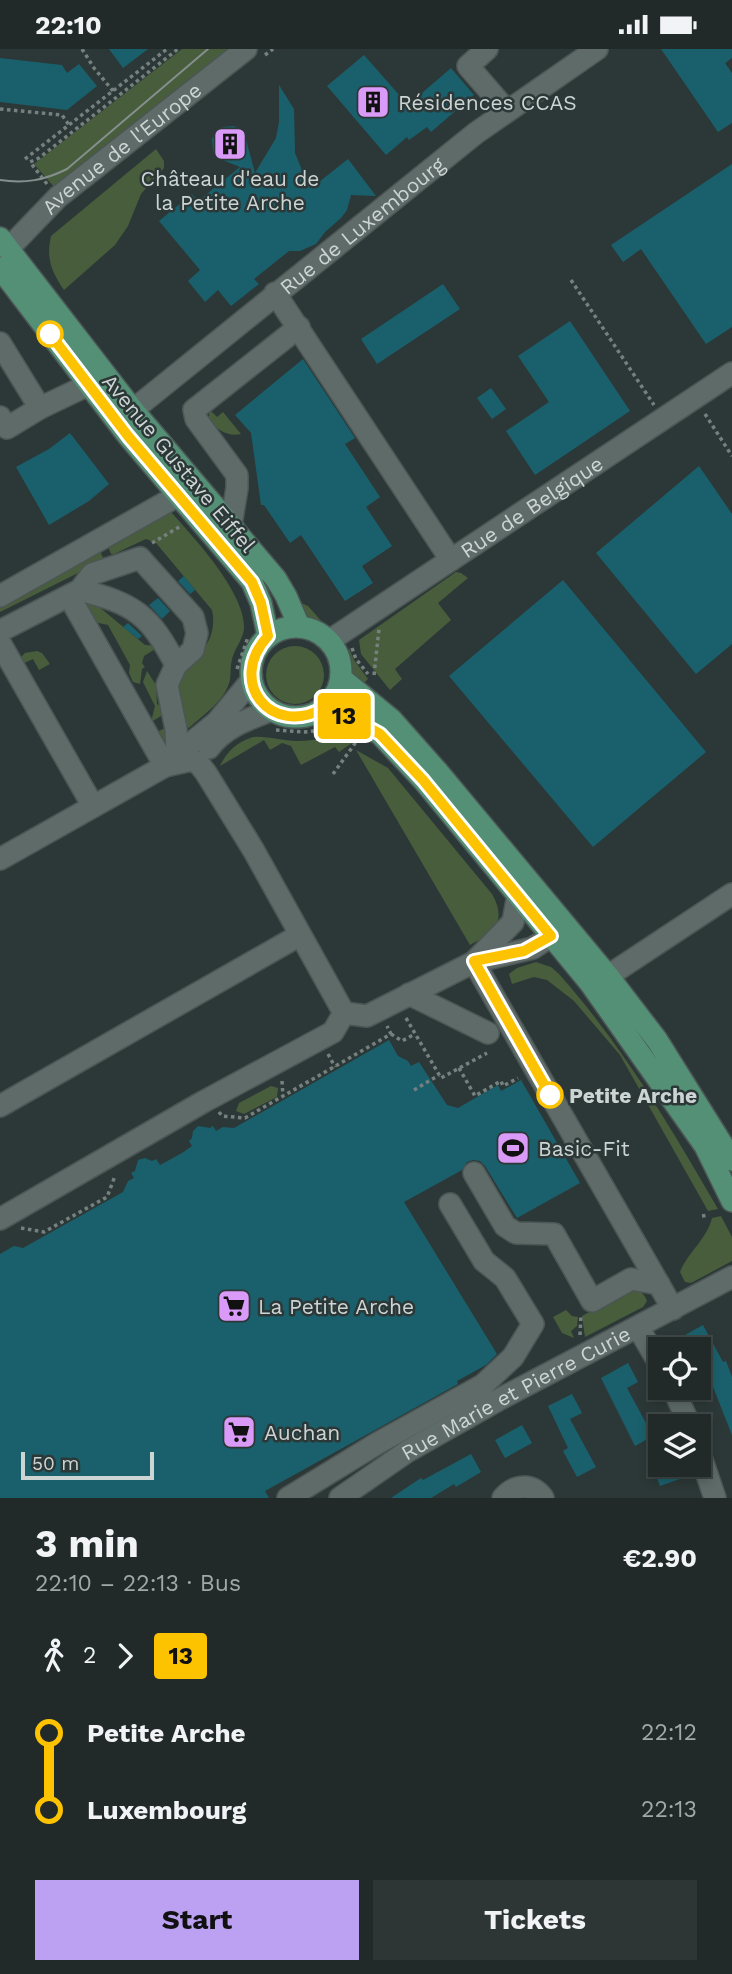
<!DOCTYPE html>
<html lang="en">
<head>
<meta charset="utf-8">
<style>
	:root { --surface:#212a29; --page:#2d3635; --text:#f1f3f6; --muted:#a2a7a8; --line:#3e4646; --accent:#bca0f2 }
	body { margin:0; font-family:"Work Sans",sans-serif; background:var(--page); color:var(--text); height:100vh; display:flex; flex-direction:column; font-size:26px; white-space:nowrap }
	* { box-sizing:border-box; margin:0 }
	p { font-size:23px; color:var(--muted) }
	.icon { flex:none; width:38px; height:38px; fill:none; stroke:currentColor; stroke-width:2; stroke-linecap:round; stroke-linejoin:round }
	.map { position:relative; height:1449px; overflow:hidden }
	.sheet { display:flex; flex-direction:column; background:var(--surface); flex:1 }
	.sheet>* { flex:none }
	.badge { padding:0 14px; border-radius:5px; font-size:24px; line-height:46px }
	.tools { position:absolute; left:648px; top:1288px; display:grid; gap:14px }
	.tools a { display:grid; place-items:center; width:63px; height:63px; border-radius:0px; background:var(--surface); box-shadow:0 4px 10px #0003,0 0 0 2px var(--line); font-size:35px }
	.scale { position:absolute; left:21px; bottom:18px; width:133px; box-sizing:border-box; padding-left:7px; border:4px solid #cdd5d4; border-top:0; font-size:19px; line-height:24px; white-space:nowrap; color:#cdd5d4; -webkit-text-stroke:5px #2c3837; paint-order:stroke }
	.map>.badge { position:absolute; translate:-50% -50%; box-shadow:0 0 0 4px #fff }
	.legs { display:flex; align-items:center; gap:10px; height:77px; padding:0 35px; font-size:23px }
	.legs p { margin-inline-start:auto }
	.headline { display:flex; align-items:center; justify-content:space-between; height:119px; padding:0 35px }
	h1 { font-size:38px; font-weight:700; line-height:52px }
	.action { display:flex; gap:14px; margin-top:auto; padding:14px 35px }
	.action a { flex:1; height:80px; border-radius:0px; background:var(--accent); color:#111; font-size:28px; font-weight:700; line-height:80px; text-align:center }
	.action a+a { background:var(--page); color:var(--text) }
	ul { padding:0 35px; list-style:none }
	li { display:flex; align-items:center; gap:24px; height:77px; font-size:26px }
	li i { display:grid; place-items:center; width:10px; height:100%; margin:0 9px; background:currentColor }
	li i::after { content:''; width:18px; height:18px; margin:-9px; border:5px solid; border-radius:50%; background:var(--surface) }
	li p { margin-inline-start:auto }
	li:first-child i { background:linear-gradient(#0000 50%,currentColor 0) }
	li:last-child i { background:linear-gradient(currentColor 50%,#0000 0) }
	.status { display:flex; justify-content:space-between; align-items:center; height:49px; padding:0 35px; background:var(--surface); direction:ltr }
	.status svg { height:19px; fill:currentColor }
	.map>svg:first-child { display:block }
</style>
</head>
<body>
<div class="status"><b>22:10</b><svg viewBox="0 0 49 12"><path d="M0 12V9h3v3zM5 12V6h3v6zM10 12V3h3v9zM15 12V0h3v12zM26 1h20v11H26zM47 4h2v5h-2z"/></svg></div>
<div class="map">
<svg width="732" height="1449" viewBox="0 0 732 1449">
	<rect width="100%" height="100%" fill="#2c3837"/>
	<path fill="#475d3c" d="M182 0H231L55 139 34 115Z
		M156 100 164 112V119L141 145 128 177 115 196 64 241C51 222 46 209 51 187Z
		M209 360 217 368 223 363 241 385C228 388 217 381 209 371Z
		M171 463C194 489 246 544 244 580 243 590 235 599 232 610 230 617 231 624 230 631 225 652 204 665 189 679L180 672 176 630C195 611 219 592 212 561L156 494 146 490 114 505H111L108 498Z
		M100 502 104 511 0 563V556Z
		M456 523 461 524 468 529 438 554 451 571 395 620 402 630 390 641 361 605 359 591Z
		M86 552H92L145 596 160 597 144 607 142 614 145 618 142 620 140 635 133 633 129 624 130 616 108 576 94 573 86 557Z
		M301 554 308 557 324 575 333 578C314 581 306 572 298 556Z
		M266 626a29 29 0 1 1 58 0a29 29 0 1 1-58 0Z
		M349 599 354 611 368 630 361 637 349 623Z
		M37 602 42 604 50 615 39 621 33 610 22 615 20 609 25 604Z
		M147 622 156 636 157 655 167 661 171 697 166 700 157 683 167 678 161 667 151 673 155 657 143 633Z
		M253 688C268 687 282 692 297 692 316 692 335 685 352 694L339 703 335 698 301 716 291 697 282 694 270 701 264 691 220 717C227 702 237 693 253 688Z
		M356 701 388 719 492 845C507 872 495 883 470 896Z
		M536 913 551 918 559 925C622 996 670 1077 718 1160L708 1162 620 1006 574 952 547 931 534 928 512 935 509 925 517 919Z
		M271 1037 278 1039 277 1048 244 1065 236 1062 239 1054Z
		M721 1167 732 1188V1212L691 1234 685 1233 680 1223C688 1203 707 1190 712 1169Z
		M632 1240C640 1241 644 1244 647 1252L643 1258 585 1288 582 1267Z
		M566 1261 572 1267 578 1268 577 1277 571 1282 574 1289 562 1284 553 1268Z"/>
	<path fill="#1a606c" d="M109 0H148L123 19Z
		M661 0H732V9L725 14 732 24V74L718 83Z
		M364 6 408 56 451 19 474 46 431 83 427 78 409 91 407 88 386 106 327 37Z
		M0 9 62 16 67 24 79 15 97 37 67 61 0 53Z
		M279 36 294 60 295 104 304 126 314 137 348 110 376 147 351 146 347 161 341 169 325 183 316 195 300 202H289L254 230 259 235 231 257 218 241 205 253 188 232 200 221 159 172 192 145 198 152 240 118 220 110 213 102 212 90 218 81 223 78 234 77 244 83 255 124 276 89 279 73Z
		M732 115V278L706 295 641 200 623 213 611 196Z
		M443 235 460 260 377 315 361 290Z
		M570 272 630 362 535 426 506 382 549 353 518 307Z
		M303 310 355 389 345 395 380 448 366 458 392 497 362 517 373 534 345 552 301 486 290 494 264 456H261L251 384 235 366Z
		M491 339 506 360 492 370 477 349Z
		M70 384 109 435 89 452 49 476 16 418 49 400Z
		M699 417 732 465V595L696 625 596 504Z
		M184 527 195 541 190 545 178 532Z
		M563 531 706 703 593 798 449 627Z
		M158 549 170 562 162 570 149 556Z
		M128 574 142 587 138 590 123 578Z
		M389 991 398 1007 408 1012 411 1017 419 1013 447 1056 458 1059 498 1036 501 1042 521 1031 580 1134 517 1169 485 1117 480 1112 473 1111 467 1113 462 1121 404 1153 497 1305 486 1316 457 1332 458 1335 265 1442 269 1449H0V1205L14 1197 23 1199 123 1143 128 1132 134 1129 131 1124 135 1122 138 1111 145 1109 152 1112 156 1110 160 1116 182 1104 192 1097 189 1092 192 1089 193 1082 198 1077 210 1079 213 1077 216 1082 223 1078 234 1079Z
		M703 1276 723 1313 726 1312 732 1328V1386L698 1300H681L676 1291Z
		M628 1314 638 1333 627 1339 653 1387 635 1397 601 1329Z
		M572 1345 582 1364 570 1370 596 1418 577 1428 563 1402 568 1399 548 1357Z
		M522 1376 532 1394 505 1409 495 1391Z
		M471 1405 481 1423 456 1438 454 1435 431 1449H391L421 1429 423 1431Z
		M652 1416H675L680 1430 660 1437Z"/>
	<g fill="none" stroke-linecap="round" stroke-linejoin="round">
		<defs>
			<g id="minor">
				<path d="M487 0 468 17 507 62"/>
				<path id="s1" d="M0 204 9 199 58 148 246 0"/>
				<path d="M275 244 451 511"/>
				<path d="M0 294 40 359"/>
				<path id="s2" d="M133 361 476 84 597 0"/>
				<path d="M0 368 7 379 40 359 88 336"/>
				<path d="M231 476 237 439V426L196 370 194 361 299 278"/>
				<path d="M80 541C135 555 150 566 176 616L167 636 176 680 177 704"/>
				<path d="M0 547 179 446"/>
				<path d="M69 547 165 717"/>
				<path d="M0 582 80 541 92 525 140 509 193 568 197 584 193 601 176 616"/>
				<path id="s3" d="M329 592 732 324"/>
				<path d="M0 594 93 757"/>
				<path d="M209 699C224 678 249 670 272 661"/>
				<path d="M168 713 217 673 251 632"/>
				<path d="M0 810 165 717 192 711 199 715 206 724 254 802 344 964"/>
				<path d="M474 913 673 1260"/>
				<path d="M474 913 513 873 518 846"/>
				<path d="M608 927 732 845"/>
				<path d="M409 945 488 984"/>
				<path d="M0 1057 300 886"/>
				<path d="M474 1124 505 1177 516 1184 554 1185 592 1252 631 1230 659 1235"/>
				<path d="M0 1170 203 1053 333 983 344 964 367 967 474 913 533 899 551 887 558 872"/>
				<path d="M638 1278 660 1316"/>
				<path d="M673 1339 690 1377"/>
				<path d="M698 1399 715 1449"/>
				<path d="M288 1449 378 1394 483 1336 513 1308 533 1275 505 1229 484 1212 450 1155"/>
				<path id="s4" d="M340 1449 408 1402 498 1351 732 1228"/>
				<path d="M503 1449C515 1435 532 1434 543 1449"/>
			</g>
			<path id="major" d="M0 189 133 361 276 530 286 547 299 577
				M0 219 128 387 252 533 261 554 268 587
				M251 623a45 45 0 1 1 90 0a45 45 0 1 1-90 0Z
				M341 629 391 670 438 723 608 927 657 991 732 1111
				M324 659 351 669 380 685 423 731 590 934 705 1097 732 1152"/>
		</defs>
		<use href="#minor" stroke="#4c5655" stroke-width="24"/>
		<use href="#major" stroke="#4c5655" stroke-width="24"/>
		<path stroke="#76807f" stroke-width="3.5" stroke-dasharray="3.5 3.5" stroke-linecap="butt" d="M82 0 94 19 113 42
			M265 6 273 0
			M0 60 62 66 69 76
			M25 110 167 0
			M47 135 30 113 39 109 178 0
			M571 231 654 356
			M705 365 732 407
			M152 494 181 477
			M352 599 356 610 368 625
			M237 620 248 588
			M374 626 379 580
			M276 681 304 683 324 681
			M333 725 356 693
			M406 969 441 1029 487 1004
			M391 985 402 992 415 985
			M328 1005 335 1018
			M459 1019 475 1047 501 1032 503 1037 518 1029
			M282 1032 283 1048
			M414 1041 439 1026
			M219 1063 222 1067 245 1069 391 985 387 977
			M702 1167 709 1166
			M21 1179 44 1183 107 1148 115 1127
			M580 1286 581 1266"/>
		<use href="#minor" stroke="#5e6b69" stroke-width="21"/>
		<use href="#major" stroke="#539076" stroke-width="21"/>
		<path stroke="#858f8e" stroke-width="2" d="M0 131C25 135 45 131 67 120L208 0"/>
	</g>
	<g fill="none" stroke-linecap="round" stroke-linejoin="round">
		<defs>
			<path id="line-1" d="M50 285 128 387 252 533 261 554 268 587C226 633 271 689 324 659L351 669 380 685 423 731 551 887 524 902 474 912 550 1046"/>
		</defs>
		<use href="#line-1" stroke="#fff" stroke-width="16"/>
		<use href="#line-1" stroke="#fdc300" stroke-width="10"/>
	</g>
	<defs>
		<symbol id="building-square" viewBox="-11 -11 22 22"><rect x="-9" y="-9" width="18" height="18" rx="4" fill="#da9af7" stroke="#2c3837"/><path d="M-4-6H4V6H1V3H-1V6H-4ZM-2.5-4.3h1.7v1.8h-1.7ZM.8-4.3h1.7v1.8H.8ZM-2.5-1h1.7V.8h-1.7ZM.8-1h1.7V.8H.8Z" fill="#111"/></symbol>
		<symbol id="stadium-square" viewBox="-11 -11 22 22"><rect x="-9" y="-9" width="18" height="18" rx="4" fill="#da9af7" stroke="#2c3837"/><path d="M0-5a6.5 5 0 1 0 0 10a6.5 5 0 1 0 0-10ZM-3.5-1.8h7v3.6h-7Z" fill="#111"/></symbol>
		<symbol id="supermarket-square" viewBox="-11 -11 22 22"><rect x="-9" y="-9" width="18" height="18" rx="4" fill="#da9af7" stroke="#2c3837"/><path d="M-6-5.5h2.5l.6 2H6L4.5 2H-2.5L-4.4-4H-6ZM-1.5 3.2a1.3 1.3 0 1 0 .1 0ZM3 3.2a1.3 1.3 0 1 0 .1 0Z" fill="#111"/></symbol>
	</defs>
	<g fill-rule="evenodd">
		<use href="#building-square" x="354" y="34" width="38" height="38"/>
		<use href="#building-square" x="211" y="76" width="38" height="38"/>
		<use href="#stadium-square" x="494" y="1080" width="38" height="38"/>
		<use href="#supermarket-square" x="215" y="1238" width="38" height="38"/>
		<use href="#supermarket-square" x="220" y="1364" width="38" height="38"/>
	</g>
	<g fill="#fff" stroke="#fdc300" stroke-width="3.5">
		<circle cx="50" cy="285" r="12"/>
		<circle cx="550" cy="1046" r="12"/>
	</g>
	<g text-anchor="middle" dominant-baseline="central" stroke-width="5" stroke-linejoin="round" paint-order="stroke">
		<g font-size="21" fill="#cdd5d4" stroke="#2c3837" text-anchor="start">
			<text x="398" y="53">Résidences CCAS</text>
			<text x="230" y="129" text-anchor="middle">Château d'eau de<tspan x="230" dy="24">la Petite Arche</tspan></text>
			<text x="538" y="1099">Basic-Fit</text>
			<text x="258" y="1257">La Petite Arche</text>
			<text x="264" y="1383">Auchan</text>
		</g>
		<g font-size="21" fill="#cdd5d4" stroke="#2c3837">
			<text stroke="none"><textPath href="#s1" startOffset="161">Avenue de l'Europe</textPath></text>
			<text stroke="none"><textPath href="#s2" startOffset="294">Rue de Luxembourg</textPath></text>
			<text transform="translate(179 414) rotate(50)">Avenue Gustave Eiffel</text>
			<text stroke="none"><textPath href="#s3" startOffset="243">Rue de Belgique</textPath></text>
			<text stroke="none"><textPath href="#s4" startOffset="205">Rue Marie et Pierre Curie</textPath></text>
		</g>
		<g font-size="21" font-weight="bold" fill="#cdd5d4" stroke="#2c3837" text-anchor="start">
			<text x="569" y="1046">Petite Arche</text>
		</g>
	</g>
</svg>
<div class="tools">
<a><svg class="icon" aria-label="locate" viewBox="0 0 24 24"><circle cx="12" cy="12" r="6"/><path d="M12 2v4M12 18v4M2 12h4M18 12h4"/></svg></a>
<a><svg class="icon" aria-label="layers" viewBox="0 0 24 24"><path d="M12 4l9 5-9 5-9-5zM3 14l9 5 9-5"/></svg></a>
</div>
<div class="scale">50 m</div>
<b class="badge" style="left:344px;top:667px;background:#fdc300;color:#111">13</b>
</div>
<section class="sheet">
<div class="headline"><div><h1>3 min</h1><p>22:10 – 22:13 · Bus</p></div><b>€2.90</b></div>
<div class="legs"><svg class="icon" aria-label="walk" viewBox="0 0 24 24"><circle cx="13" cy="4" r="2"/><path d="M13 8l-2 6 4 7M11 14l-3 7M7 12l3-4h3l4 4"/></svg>2<svg class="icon" aria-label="forward" viewBox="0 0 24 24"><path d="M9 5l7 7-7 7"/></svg><b class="badge" style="background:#fdc300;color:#111">13</b></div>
<ul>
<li><i style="color:#fdc300"></i><b>Petite Arche</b><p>22:12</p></li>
<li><i style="color:#fdc300"></i><b>Luxembourg</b><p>22:13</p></li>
</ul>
<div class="action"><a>Start</a><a>Tickets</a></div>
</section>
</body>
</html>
